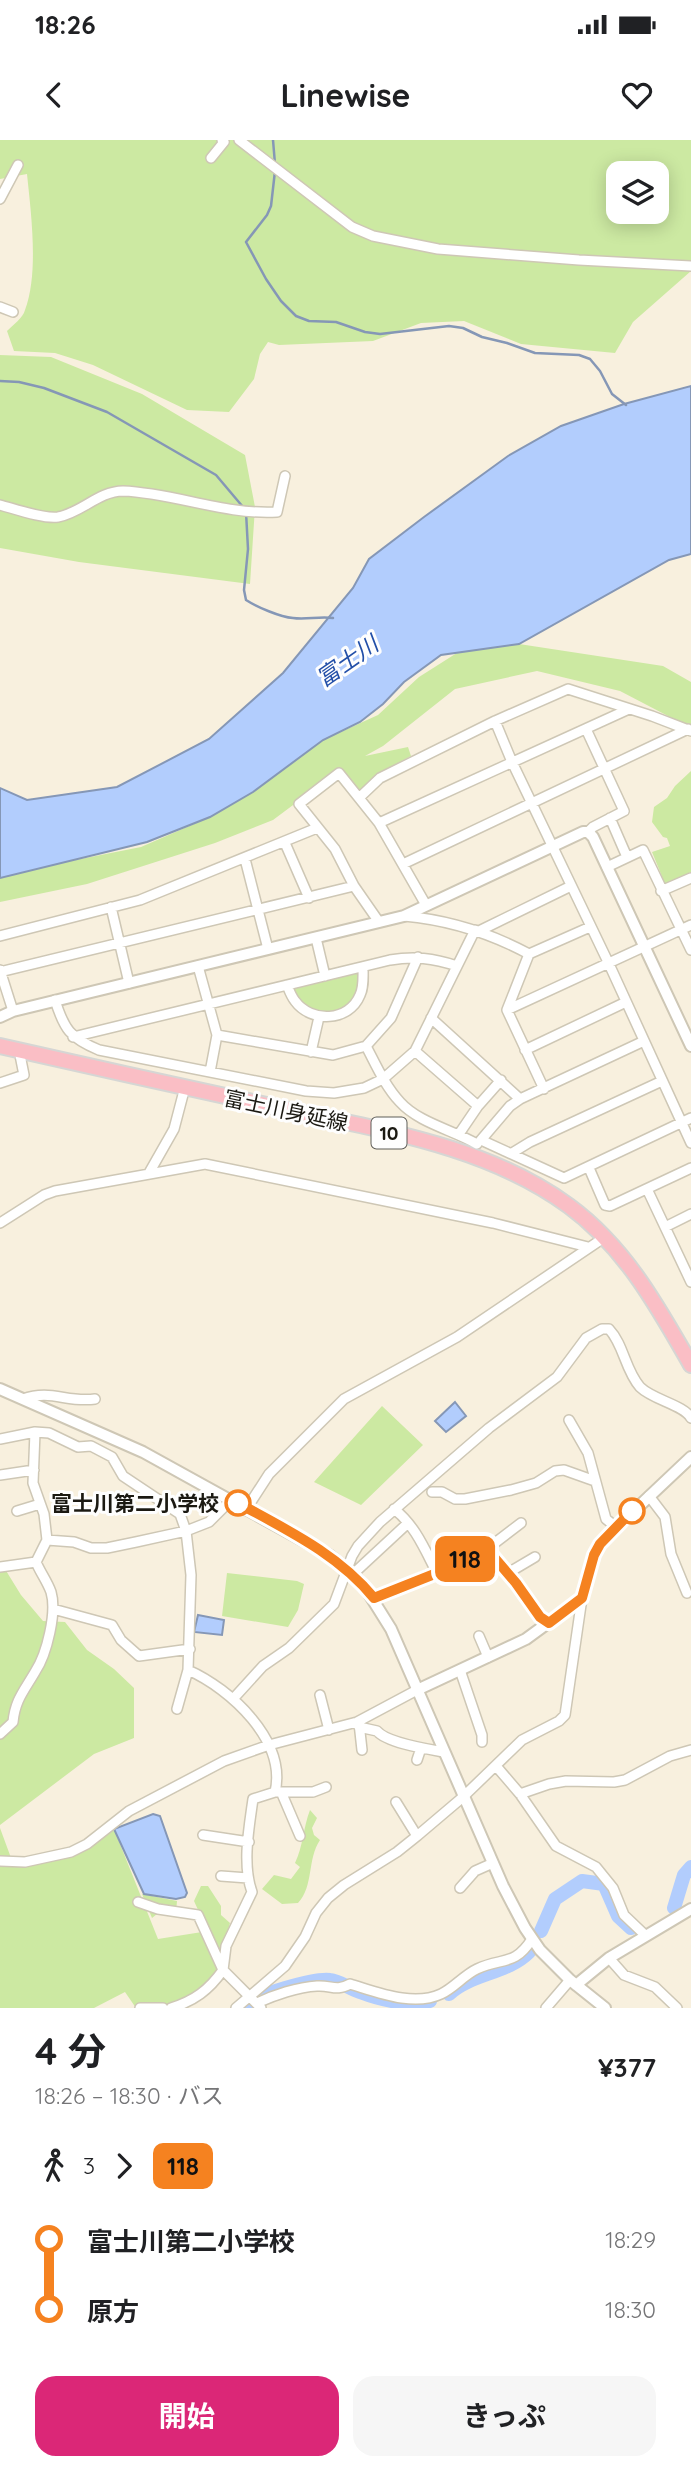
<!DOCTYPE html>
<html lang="ja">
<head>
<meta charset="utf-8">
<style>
	:root { --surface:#fff; --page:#f6f6f6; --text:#202124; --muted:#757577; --accent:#db2777 }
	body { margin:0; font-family:Quicksand,"Noto Sans JP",sans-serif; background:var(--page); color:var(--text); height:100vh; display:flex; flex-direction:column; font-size:26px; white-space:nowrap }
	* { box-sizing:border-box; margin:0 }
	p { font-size:23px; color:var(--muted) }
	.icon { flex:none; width:38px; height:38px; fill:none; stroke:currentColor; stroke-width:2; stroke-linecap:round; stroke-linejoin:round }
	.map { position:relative; height:1868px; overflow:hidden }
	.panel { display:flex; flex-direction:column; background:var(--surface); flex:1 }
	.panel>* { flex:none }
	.badge { padding:0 14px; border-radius:10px; font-size:24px; line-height:46px }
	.controls { position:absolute; left:606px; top:21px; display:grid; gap:14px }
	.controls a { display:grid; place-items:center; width:63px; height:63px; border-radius:14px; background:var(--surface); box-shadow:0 4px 18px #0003; font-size:35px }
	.map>.badge { position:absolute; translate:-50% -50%; box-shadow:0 0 0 4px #fff }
	.legs { display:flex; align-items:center; gap:10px; height:77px; padding:0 35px; font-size:23px }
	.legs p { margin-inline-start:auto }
	.overview { display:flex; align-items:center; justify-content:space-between; height:119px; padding:0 35px }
	h1 { font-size:38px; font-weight:700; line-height:52px }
	.action { display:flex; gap:14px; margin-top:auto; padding:14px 35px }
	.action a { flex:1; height:80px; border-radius:21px; background:var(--accent); color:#fff; font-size:28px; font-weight:700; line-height:80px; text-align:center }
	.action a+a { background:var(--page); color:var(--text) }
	ul { padding:0 35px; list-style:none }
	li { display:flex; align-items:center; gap:24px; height:70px; font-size:26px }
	li i { display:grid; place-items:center; width:10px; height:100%; margin:0 9px; background:currentColor }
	li i::after { content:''; width:18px; height:18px; margin:-9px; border:5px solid; border-radius:50%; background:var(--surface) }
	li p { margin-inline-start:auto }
	li:first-child i { background:linear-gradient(#0000 50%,currentColor 0) }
	li:last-child i { background:linear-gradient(currentColor 50%,#0000 0) }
	.status { display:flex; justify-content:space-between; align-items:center; height:49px; padding:0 35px; background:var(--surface); direction:ltr }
	.status svg { height:19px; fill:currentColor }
	header { display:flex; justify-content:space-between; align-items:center; height:91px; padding:0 35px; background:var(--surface); font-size:32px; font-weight:700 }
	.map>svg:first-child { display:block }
</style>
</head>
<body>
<div class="status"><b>18:26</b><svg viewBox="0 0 49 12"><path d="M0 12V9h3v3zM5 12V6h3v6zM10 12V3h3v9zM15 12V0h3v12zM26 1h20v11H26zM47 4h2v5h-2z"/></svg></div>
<header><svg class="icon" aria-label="back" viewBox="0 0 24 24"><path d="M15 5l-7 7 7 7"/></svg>Linewise<svg class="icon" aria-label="heart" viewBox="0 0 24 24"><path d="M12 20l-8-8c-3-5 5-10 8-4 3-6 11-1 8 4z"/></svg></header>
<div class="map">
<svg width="691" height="1868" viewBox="0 0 691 1868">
	<rect width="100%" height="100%" fill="#f8f0de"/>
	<path fill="#cce9a2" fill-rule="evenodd" d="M0 0H691V131L633 182 615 213 521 204 464 181 421 183 373 201 279 205 268 202 260 214 254 239 229 272 187 270 93 225 55 213 14 211 7 191C13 185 23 178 25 170 39 133 31 73 27 34L0 39ZM618 33H656V72H618Z
		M0 215 51 217 142 254 245 315 255 367 250 444 79 422 0 408Z
		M519 504 663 526 691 542V588L620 551 537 531 455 549 383 606 365 616 408 607 411 616 379 633 360 653 340 630 273 680 215 703 87 744 0 762V735L141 707 210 677 267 642 323 600 378 575 419 537 460 511Z
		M691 631V732L665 744 652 712 670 706 667 698 663 697 652 682 654 667 667 658 675 646Z
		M359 831C360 840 360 850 356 859 347 874 324 877 309 869 301 864 296 855 292 847Z
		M382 1266 423 1305 361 1365 314 1342Z
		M0 1421 21 1455 43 1481 65 1482 87 1510 114 1529 134 1548V1598L94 1614 0 1685Z
		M227 1433 297 1441 304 1444 298 1470 288 1487 222 1476Z
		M310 1670 317 1678 312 1688 314 1695 320 1700C307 1719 314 1746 298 1763L282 1764 262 1749 274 1735 291 1739 300 1727 295 1723C303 1707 303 1688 310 1670Z
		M0 1688 14 1726 75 1710 114 1689 158 1799 202 1792 222 1827 202 1853 178 1866 136 1868 125 1852 94 1868H0Z
		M201 1746H208L221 1766V1775L230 1783 220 1818 194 1761Z
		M142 1754 177 1761 176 1772 157 1774 152 1778Z"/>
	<path fill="#b2cdfd" stroke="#8597b6" stroke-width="2" d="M691 246V414L669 420 519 504 441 515 404 542 383 564 360 582 323 600 253 652 210 677 147 702 0 738V648L27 660 117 647 209 599 283 533 353 448 369 419 424 377 508 316 561 286 624 264Z
		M455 1262 466 1276 446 1292 435 1281Z
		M198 1475 224 1480 222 1495 194 1492Z
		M153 1674 160 1676 187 1753 185 1757 176 1759 144 1754 114 1689Z"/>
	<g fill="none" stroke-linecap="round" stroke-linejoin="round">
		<path stroke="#8597b6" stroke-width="2.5" d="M273 0 275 24
			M275 31 271 66 267 75 246 102 266 139 281 161 296 176 309 181 336 182 365 192 380 194 449 186 463 188 482 197 507 203 535 213 579 215 590 219 600 231 612 254 626 265
			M0 241 19 242 44 248 107 272 216 335 243 367
			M246 372 248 409 244 450 246 460C257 467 280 477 293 478 306 480 319 476 333 478"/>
		<path stroke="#b2cdfd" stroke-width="14" d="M674 1768 684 1735 691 1727
			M541 1791 555 1759 582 1741 604 1744 618 1776 631 1788
			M449 1854C472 1833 507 1834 529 1812
			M243 1867C254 1855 314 1838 330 1840 340 1841 350 1849 360 1852 381 1860 407 1866 430 1861"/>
		<defs>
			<path id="minor" d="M239 0 352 87 373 96 438 109 579 120 691 126
				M211 18 224 2 222 0
				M0 59 18 25
				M0 167 13 172
				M0 365C15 369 43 379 58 377 81 373 99 351 123 351 175 353 224 375 277 372L285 336
				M495 581 512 622 609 824 691 1003
				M586 589 624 671 593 687 588 692
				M360 657 380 638 495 581 568 549 652 576 691 591
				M610 678 627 717
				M379 683 629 569
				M285 703 309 758
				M245 719 268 809
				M403 724 688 589
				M607 727 643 710 691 810
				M661 751 691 738
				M111 767 129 843
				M404 776C449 780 490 793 529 814
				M379 782 354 746 335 709 299 664 339 633 379 683 426 765
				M479 791 571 746
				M0 796 140 760 317 688
				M316 798 325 836
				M198 826 217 895 210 932
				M0 830 13 871
				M0 832 354 746
				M287 845C289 850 291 856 295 861 311 883 349 882 360 855 364 847 363 837 363 827
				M55 860C64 889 70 898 99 910L306 951 334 953 364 948 383 939 415 911 475 790
				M507 870 691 785
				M431 878 520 959
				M217 895 333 915 366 906 391 878 418 817
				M73 897 390 820C414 816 433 818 457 826
				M644 901 520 959 510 966 481 1000 564 1038 691 978
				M366 906C376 925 385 946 400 962 419 983 453 990 477 1004
				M525 910 626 862
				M415 911 478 966
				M311 912 319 877
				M0 943 24 935 19 910
				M544 949 507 870 529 814 590 787
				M459 994 478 966 501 940
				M512 1013 530 1002 662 941
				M589 1028 605 1065 610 1066 691 1028
				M149 1033 174 989 185 947
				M647 1049 691 1142
				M0 1083 44 1055 55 1051 205 1024 493 1083 588 1107
				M665 1087 691 1074
				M23 1259C51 1249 67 1263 95 1259
				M569 1280 588 1313 606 1379 616 1387
				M35 1292 33 1343 44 1374 47 1400
				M0 1299 35 1292 49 1293 78 1307 91 1306 112 1317 123 1336 180 1374 186 1391 191 1435 188 1530C231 1549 287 1601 275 1652L253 1659C249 1688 242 1724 252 1752L226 1806 223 1830 261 1868
				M0 1335 34 1330
				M432 1352H442L455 1359H465L511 1350 536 1343 555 1331 564 1330 595 1341
				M649 1356 665 1377 671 1414 687 1453
				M247 1368 269 1334 344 1259 457 1197 605 1097
				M394 1369C415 1385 425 1410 437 1433
				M17 1371 40 1364
				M487 1409 521 1383
				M0 1427 36 1422 47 1400 74 1402 91 1408H107L136 1402 186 1391 209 1382 232 1359
				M508 1433 535 1417
				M353 1434 408 1383
				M374 1458 487 1409 516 1443 540 1477 549 1483
				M53 1469 112 1485 121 1500 139 1516 190 1509
				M479 1496 488 1517
				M460 1530 482 1595V1602
				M320 1555 329 1590
				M233 1559 263 1526 289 1508 334 1464 352 1416 358 1406 380 1382 489 1288 557 1237 586 1198 602 1189H609C624 1205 625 1230 640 1247 653 1260 684 1265 691 1278
				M177 1569 188 1530
				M359 1583 362 1610
				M359 1587 377 1591C387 1603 427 1609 444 1612
				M0 1594 13 1582C15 1560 24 1551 35 1532 47 1514 57 1472 51 1452 47 1441 40 1432 36 1422
				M417 1620 421 1608
				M496 1626 520 1654 556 1706 596 1727 613 1748 624 1775 645 1795
				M275 1652H313L326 1647
				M282 1654 300 1696
				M520 1654 549 1644 566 1641 614 1642 625 1640 670 1616 691 1610
				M396 1662 417 1696
				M203 1695 249 1702
				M0 1721 25 1722 71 1712 87 1704 129 1671 224 1621 269 1605 357 1582 417 1550
				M221 1736 248 1738
				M460 1748 475 1731 493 1723
				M138 1762 158 1769 198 1775 223 1830C209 1850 194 1861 171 1868
				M609 1818 624 1835 655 1847 677 1868
				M257 1863C274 1855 298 1847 317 1846 332 1845 335 1852 350 1844 377 1852 413 1867 441 1854 454 1848 464 1835 477 1829 502 1817 514 1827 532 1799
				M140 1868H163
				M236 1868 285 1826 305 1797 316 1773 328 1758 344 1745 397 1712 417 1696 463 1657 522 1600 559 1581 565 1575 582 1458
				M546 1868 570 1840"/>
			<path id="tertiary" d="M0 877 13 871 404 776 583 692H588L593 697 691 906
				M0 1249 143 1312 329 1415 355 1436 366 1449 391 1489 503 1746 525 1788 540 1810 570 1840 605 1868
				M417 1550 526 1499 582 1458 594 1415 600 1403 691 1317
				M576 1845 609 1818 691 1769"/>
			<path id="primary" d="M0 906C93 927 187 948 280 968 379 990 486 1005 569 1066 625 1107 658 1167 691 1225"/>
		</defs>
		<use href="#minor" stroke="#cec7b5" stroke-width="12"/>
		<use href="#tertiary" stroke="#cec7b5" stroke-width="14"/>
		<use href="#primary" stroke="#d6d6d4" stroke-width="18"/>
		<use href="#minor" stroke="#fff" stroke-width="9"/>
		<use href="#tertiary" stroke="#fff" stroke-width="10"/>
		<use href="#primary" stroke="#fabec5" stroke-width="14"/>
	</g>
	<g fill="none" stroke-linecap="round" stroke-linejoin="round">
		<defs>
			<path id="line-1" d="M238 1363C287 1390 338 1414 374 1458L437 1433 487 1409 516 1443 540 1477 549 1483 582 1458 594 1415 600 1404 632 1371"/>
		</defs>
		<use href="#line-1" stroke="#fff" stroke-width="16"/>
		<use href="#line-1" stroke="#f58220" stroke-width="10"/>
	</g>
	<g fill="#fff" stroke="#f58220" stroke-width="3.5">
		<circle cx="238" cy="1363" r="12"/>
		<circle cx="632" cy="1371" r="12"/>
	</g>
	<g text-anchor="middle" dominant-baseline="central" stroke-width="6" stroke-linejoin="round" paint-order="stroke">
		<rect fill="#fefefe" stroke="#5f5e59" stroke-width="2" x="371.5" y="977.5" width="35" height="31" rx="5"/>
		<g font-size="19" font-weight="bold" fill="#1b1912">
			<text x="389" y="993">10</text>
		</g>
		<g font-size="21" fill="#1b1912" stroke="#fefefe">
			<text transform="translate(286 970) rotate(12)">富士川身延線</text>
		</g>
		<g font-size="21" font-weight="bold" fill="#1b1912" stroke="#fefefe" text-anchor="end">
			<text x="219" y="1363">富士川第二小学校</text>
		</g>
		<g font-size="23" font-style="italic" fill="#224fa8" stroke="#fefefe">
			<text transform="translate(347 521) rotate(-35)">富士川</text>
		</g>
	</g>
</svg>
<div class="controls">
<a><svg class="icon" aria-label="layers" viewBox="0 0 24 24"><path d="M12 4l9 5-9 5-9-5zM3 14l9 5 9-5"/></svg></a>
</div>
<b class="badge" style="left:465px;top:1419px;background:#f58220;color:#111">118</b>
</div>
<section class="panel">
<div class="overview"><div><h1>4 分</h1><p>18:26 – 18:30 · バス</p></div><b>¥377</b></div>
<div class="legs"><svg class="icon" aria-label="walk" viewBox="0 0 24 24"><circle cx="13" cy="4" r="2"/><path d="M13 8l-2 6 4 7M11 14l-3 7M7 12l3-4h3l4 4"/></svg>3<svg class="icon" aria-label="forward" viewBox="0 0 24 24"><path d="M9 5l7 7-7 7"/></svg><b class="badge" style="background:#f58220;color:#111">118</b></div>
<ul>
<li><i style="color:#f58220"></i><b>富士川第二小学校</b><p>18:29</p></li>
<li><i style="color:#f58220"></i><b>原方</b><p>18:30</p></li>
</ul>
<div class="action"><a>開始</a><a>きっぷ</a></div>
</section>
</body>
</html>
